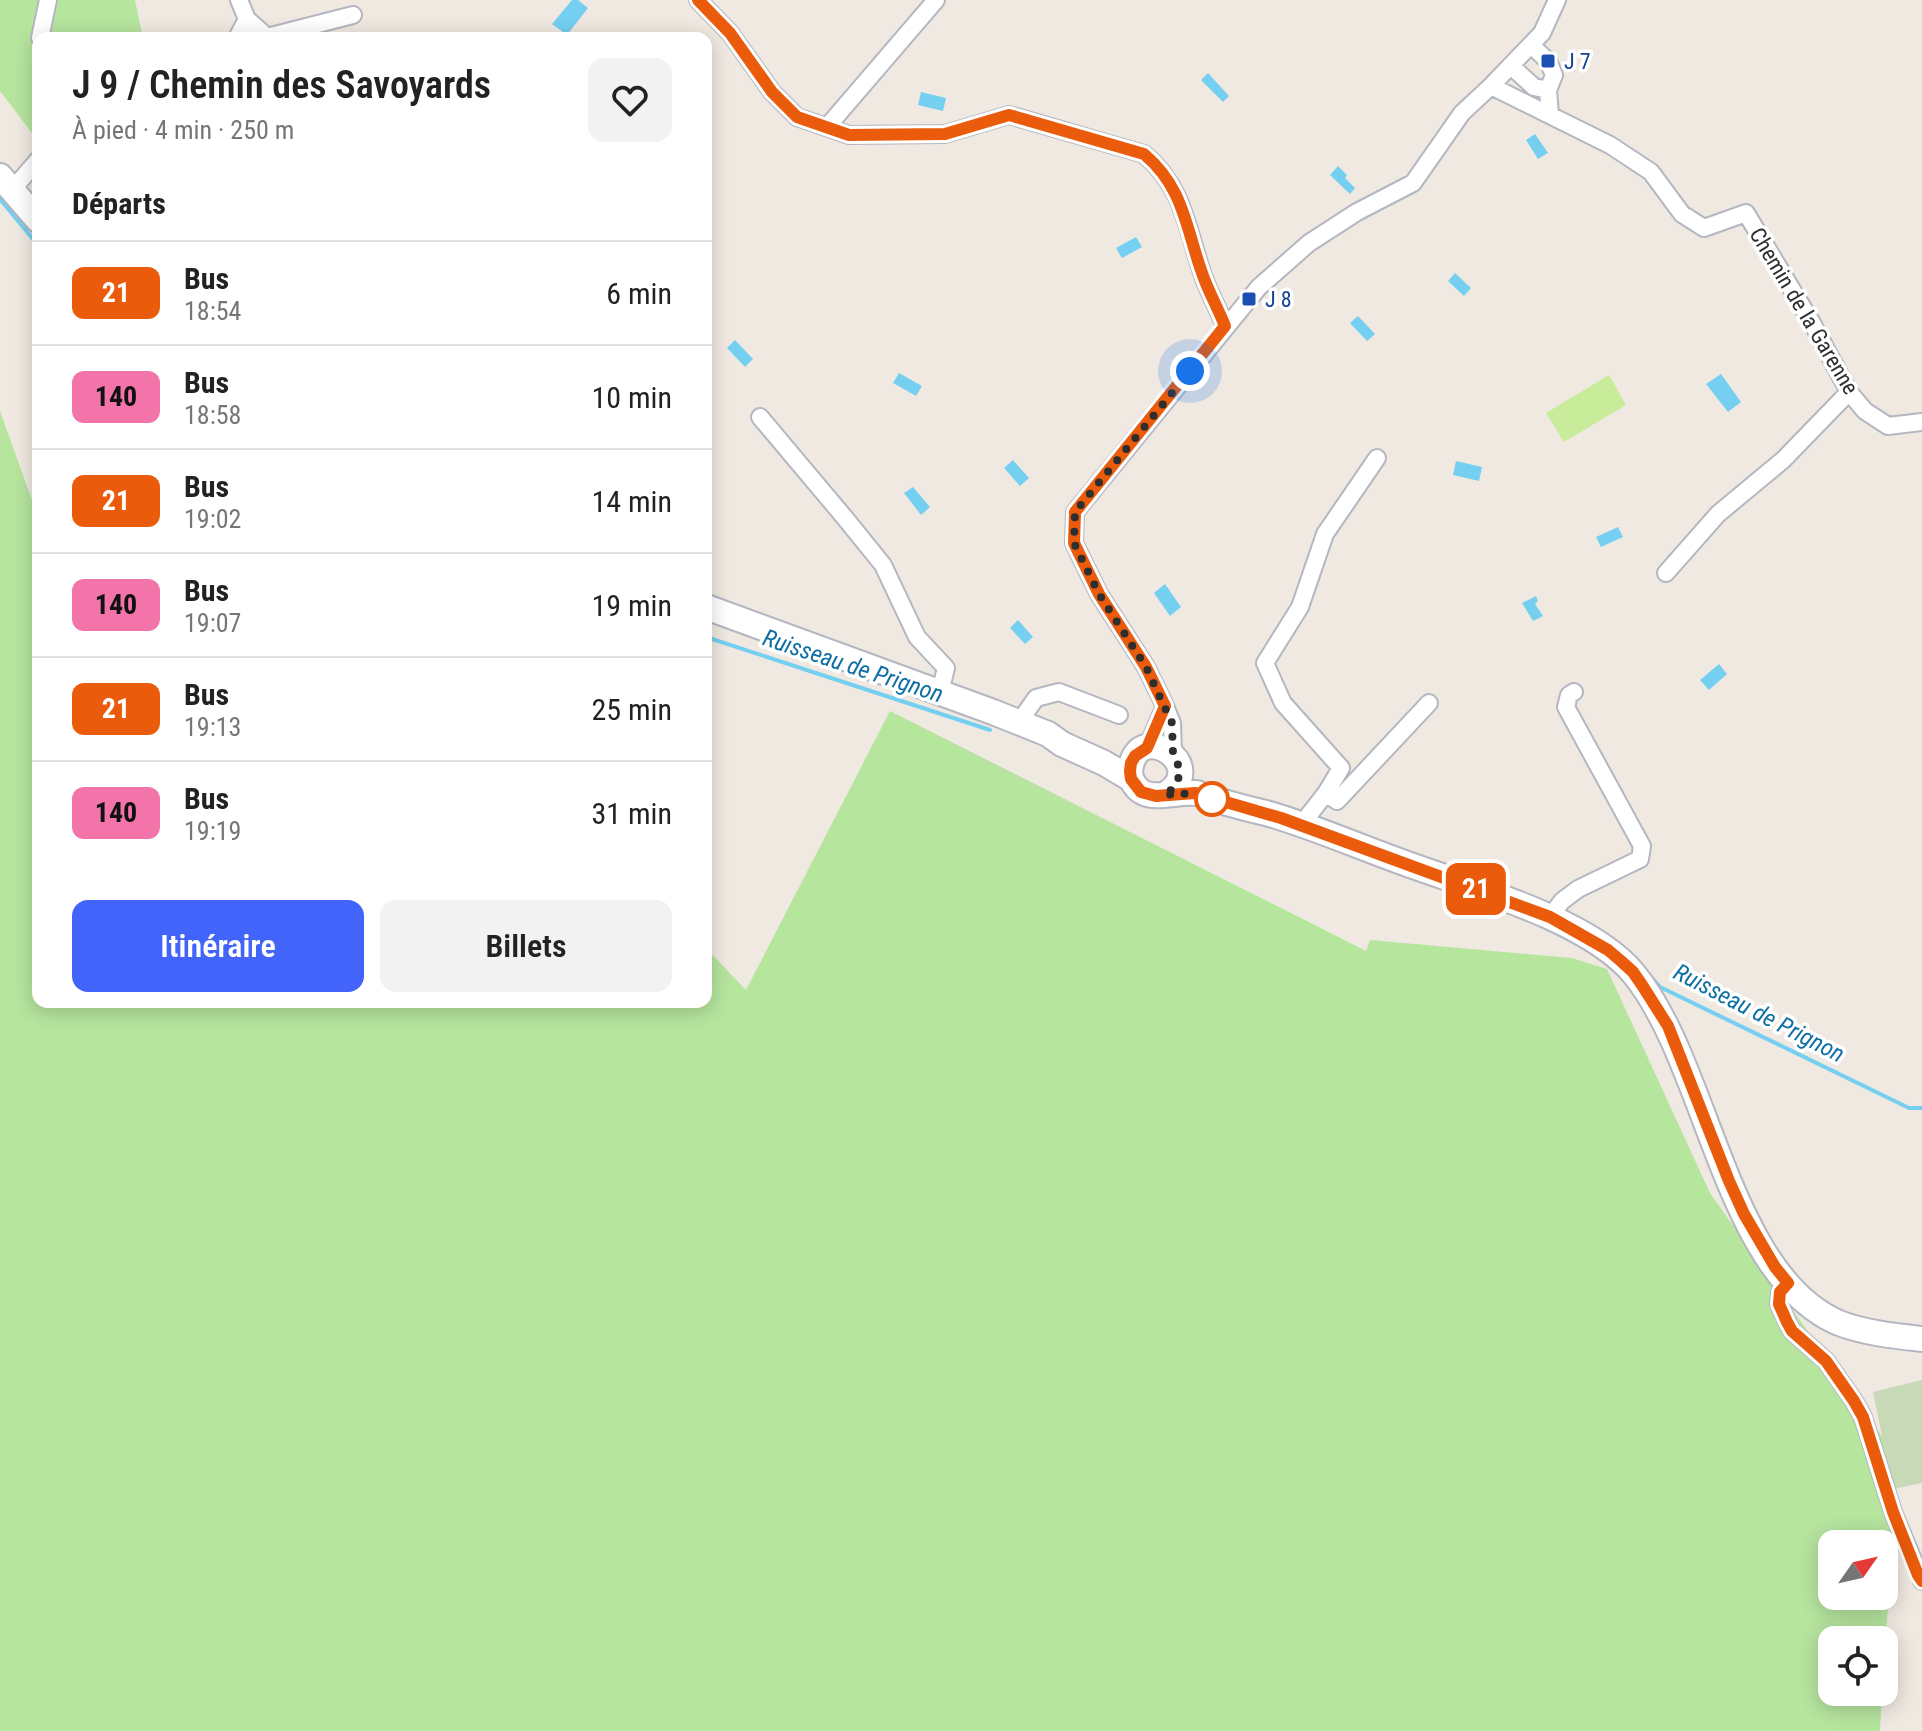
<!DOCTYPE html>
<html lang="fr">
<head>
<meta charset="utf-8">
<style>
	:root { --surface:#fff; --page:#f2f2f2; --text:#222; --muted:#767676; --line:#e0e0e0; --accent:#4264fb }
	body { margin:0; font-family:"Roboto Condensed",sans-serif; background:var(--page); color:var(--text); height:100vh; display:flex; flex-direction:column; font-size:30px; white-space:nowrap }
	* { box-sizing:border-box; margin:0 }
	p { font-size:26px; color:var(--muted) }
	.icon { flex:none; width:44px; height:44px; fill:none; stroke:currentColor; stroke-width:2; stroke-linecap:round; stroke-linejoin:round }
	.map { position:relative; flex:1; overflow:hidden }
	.drawer { position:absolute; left:32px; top:32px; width:680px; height:976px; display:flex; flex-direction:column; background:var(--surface); border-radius:16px; box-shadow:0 4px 20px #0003 }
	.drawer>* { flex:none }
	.badge { padding:0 16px; border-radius:12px; font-size:28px; line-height:52px }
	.needle { width:52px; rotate:56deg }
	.controls { position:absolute; left:1818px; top:1530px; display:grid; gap:16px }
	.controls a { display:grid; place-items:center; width:80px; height:80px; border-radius:16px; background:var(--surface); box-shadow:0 4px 20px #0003; font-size:40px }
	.you { position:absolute; width:40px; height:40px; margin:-20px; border:6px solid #fff; border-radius:50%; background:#1a73e8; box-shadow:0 0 0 12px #1a73e833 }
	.map>.badge { position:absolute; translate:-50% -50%; box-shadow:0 0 0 4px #fff }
	h2 { padding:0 40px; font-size:30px; line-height:72px }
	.round { display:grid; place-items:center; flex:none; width:84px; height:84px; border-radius:16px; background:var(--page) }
	.overview { display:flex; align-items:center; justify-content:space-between; height:136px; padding:0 40px }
	h1 { font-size:38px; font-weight:600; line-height:60px }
	.cta { display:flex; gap:16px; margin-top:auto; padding:16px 40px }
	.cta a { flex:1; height:92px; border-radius:16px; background:var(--accent); color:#fff; font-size:32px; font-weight:600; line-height:92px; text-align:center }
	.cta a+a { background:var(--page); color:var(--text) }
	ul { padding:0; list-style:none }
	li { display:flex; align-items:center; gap:24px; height:104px; padding:0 40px; border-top:2px solid var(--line) }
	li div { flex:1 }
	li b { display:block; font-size:30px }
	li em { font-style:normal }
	li .badge { min-width:88px; font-weight:700; text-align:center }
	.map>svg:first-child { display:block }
</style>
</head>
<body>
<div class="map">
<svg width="1922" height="1731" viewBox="0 0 1922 1731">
	<rect width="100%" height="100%" fill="#efe9e1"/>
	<path fill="#b6e59e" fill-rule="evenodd" d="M0 0H135L143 38H38V141L0 91Z
		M0 411 38 517V1002H706V948L746 990 890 711 1366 951 1370 940 1572 958 1607 969 1710 1193 1898 1459 1884 1665V1640H1832V1692H1882L1880 1731H0ZM1832 1544H1884V1596H1832Z"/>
	<path fill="#c8d9b8" d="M1922 1380V1483L1893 1489 1873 1392Z"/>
	<path fill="#c9ec9a" d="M1609 375 1626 405 1564 442 1546 413Z"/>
	<path fill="#75cff0" d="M572 0H578L588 8 567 35 552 24Z
		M1208 73 1229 96 1223 102 1201 80Z
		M921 92 946 98 943 111 918 105Z
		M1535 134 1548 153 1538 159 1526 140Z
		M1338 166 1347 175 1345 178 1355 188 1350 194 1330 175Z
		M1136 237 1142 247 1122 258 1116 248Z
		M1455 273 1471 288 1464 296 1448 281Z
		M1358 316 1375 334 1367 341 1350 323Z
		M735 340 753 359 745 367 727 348Z
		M899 373 922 386 916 396 893 383Z
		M1721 374 1741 402 1728 412 1706 384Z
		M1013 460 1029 478 1020 486 1004 468Z
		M1456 461 1482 467 1479 481 1453 475Z
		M913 487 930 507 921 515 904 493Z
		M1618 527 1623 537 1601 547 1596 537Z
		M1165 584 1181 607 1170 616 1154 593Z
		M1536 596 1538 601 1535 604 1543 616 1533 621 1522 603Z
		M1018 620 1033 637 1025 644 1010 628Z
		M1719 664 1727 674 1709 690 1700 680Z"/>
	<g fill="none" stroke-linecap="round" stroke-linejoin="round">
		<path stroke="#75cff0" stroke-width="4" d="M0 199 38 245
			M706 637 990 730
			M1631 955 1660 987 1909 1108H1922"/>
		<defs>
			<path id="minor" d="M698 0 730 33 772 92 797 117 849 135 945 134 1009 115 1144 154C1186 189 1187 233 1205 281 1211 296 1219 311 1225 326
				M247 19 267 37 353 15
				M40 38 48 0
				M237 38 247 19 239 0
				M1531 45 1548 61 1554 75 1548 90 1550 115
				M1511 66 1534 87 1548 90
				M1491 86 1610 145 1651 172 1682 214 1704 228 1746 213 1812 323 1849 392 1865 411 1888 426 1922 422
				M827 127 936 0
				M12 190 38 160
				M760 417 845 518 883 565 917 637 946 668 940 692
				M1666 573 1718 514 1783 460 1849 392
				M1019 722 1036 698 1059 692 1119 715
				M1147 748 1165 706
				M1173 754 1172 723 1165 706 1146 667 1099 594 1074 543 1075 512 1259 287 1309 243 1357 212 1413 183 1462 113 1491 86 1542 33 1557 0
				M1326 793 1337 801 1429 703
				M1301 825 1326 793 1341 768 1283 703 1265 663 1300 607 1325 534 1377 458
				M1550 917 1562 901 1578 889 1640 859 1642 846 1566 707 1569 695 1574 692
				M1788 1283 1780 1292 1779 1304 1787 1322 1792 1331 1826 1361 1854 1401 1863 1417 1893 1512 1922 1581"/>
			<path id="secondary" d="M0 176 38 220
				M706 607 993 712 1048 734 1062 744 1104 763 1131 779
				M1164 795C1212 767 1140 719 1131 766 1129 773 1130 778 1134 784 1147 805 1175 790 1196 793 1201 794 1207 797 1213 799 1230 804 1248 809 1266 813 1312 826 1357 846 1402 862 1469 887 1589 919 1634 974 1709 1066 1726 1275 1839 1323 1865 1333 1895 1336 1922 1339"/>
		</defs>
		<use href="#minor" stroke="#b4b7c1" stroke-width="20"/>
		<use href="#secondary" stroke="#b4b7c1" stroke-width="28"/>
		<use href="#minor" stroke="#fff" stroke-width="16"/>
		<use href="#secondary" stroke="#fff" stroke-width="24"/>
	</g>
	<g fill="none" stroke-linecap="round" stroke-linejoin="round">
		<defs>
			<path id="line" d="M698 0 730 33 772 92 797 117 849 135 945 134 1009 115 1144 154C1186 189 1186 233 1205 281 1211 296 1219 311 1225 326L1075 512 1074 543 1099 594 1146 667 1165 706 1147 748 1135 756 1131 763 1130 771 1131 779 1141 792 1156 796 1195 793 1281 818 1550 917 1608 950 1621 961 1633 972 1642 985 1668 1026 1729 1181 1744 1214 1775 1267 1788 1283 1780 1292 1779 1304 1787 1322 1792 1331 1826 1361 1854 1401 1863 1417 1893 1512 1918 1575 1922 1581"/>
		</defs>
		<use href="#line" stroke="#fff" stroke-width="18"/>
		<use href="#line" stroke="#ea5b0b" stroke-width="12"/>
		<path stroke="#2e2e2e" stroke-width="8" stroke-dasharray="0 14.4" d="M1190 371 1075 512 1074 543 1099 594 1146 667 1172 723 1173 754 1180 769 1179 777 1171 790 1164 795 1195 793 1212 799"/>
	</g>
	<g fill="#1a4fb4" stroke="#fff" stroke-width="3">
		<rect x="1540" y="53" width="16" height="16" rx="4"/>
		<rect x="1241" y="291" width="16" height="16" rx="4"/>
	</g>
	<circle fill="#fff" stroke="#ea5b0b" stroke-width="4" cx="1212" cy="799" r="16"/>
	<g text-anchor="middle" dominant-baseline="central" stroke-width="7" stroke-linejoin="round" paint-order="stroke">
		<g font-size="22" fill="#164399" stroke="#fff" text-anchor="start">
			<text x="1564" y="61">J 7</text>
			<text x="1265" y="299">J 8</text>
		</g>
		<g font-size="22" fill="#2e2e2e" stroke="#fff">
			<text transform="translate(1804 311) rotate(59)">Chemin de la Garenne</text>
		</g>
		<g font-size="24" font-style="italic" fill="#0d6fa3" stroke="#fff">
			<text transform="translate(853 666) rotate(18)">Ruisseau de Prignon</text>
			<text transform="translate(1759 1013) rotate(27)">Ruisseau de Prignon</text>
		</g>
	</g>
</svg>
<div class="controls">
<a><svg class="needle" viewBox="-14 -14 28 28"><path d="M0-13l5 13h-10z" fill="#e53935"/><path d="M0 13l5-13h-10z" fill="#767676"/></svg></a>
<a><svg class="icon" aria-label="locate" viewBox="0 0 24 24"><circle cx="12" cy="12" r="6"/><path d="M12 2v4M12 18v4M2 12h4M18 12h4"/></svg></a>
</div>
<div class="you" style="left:1190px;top:371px"></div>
<b class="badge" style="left:1476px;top:889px;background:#ea5b0b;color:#fff">21</b>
<section class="drawer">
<div class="overview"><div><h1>J 9 / Chemin des Savoyards</h1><p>À pied · 4 min · 250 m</p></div><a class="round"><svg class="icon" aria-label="heart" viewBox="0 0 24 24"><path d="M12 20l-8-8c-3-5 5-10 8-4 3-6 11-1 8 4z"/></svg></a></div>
<h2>Départs</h2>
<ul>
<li><span class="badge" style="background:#ea5b0b;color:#fff">21</span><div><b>Bus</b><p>18:54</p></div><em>6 min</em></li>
<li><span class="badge" style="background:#f274a9;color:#111">140</span><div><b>Bus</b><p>18:58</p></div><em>10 min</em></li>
<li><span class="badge" style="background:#ea5b0b;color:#fff">21</span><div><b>Bus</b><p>19:02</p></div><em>14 min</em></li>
<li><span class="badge" style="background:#f274a9;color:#111">140</span><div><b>Bus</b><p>19:07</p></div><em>19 min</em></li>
<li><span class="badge" style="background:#ea5b0b;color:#fff">21</span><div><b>Bus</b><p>19:13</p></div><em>25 min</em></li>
<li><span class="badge" style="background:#f274a9;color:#111">140</span><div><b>Bus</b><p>19:19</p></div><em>31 min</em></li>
</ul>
<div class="cta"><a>Itinéraire</a><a>Billets</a></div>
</section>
</div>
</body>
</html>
